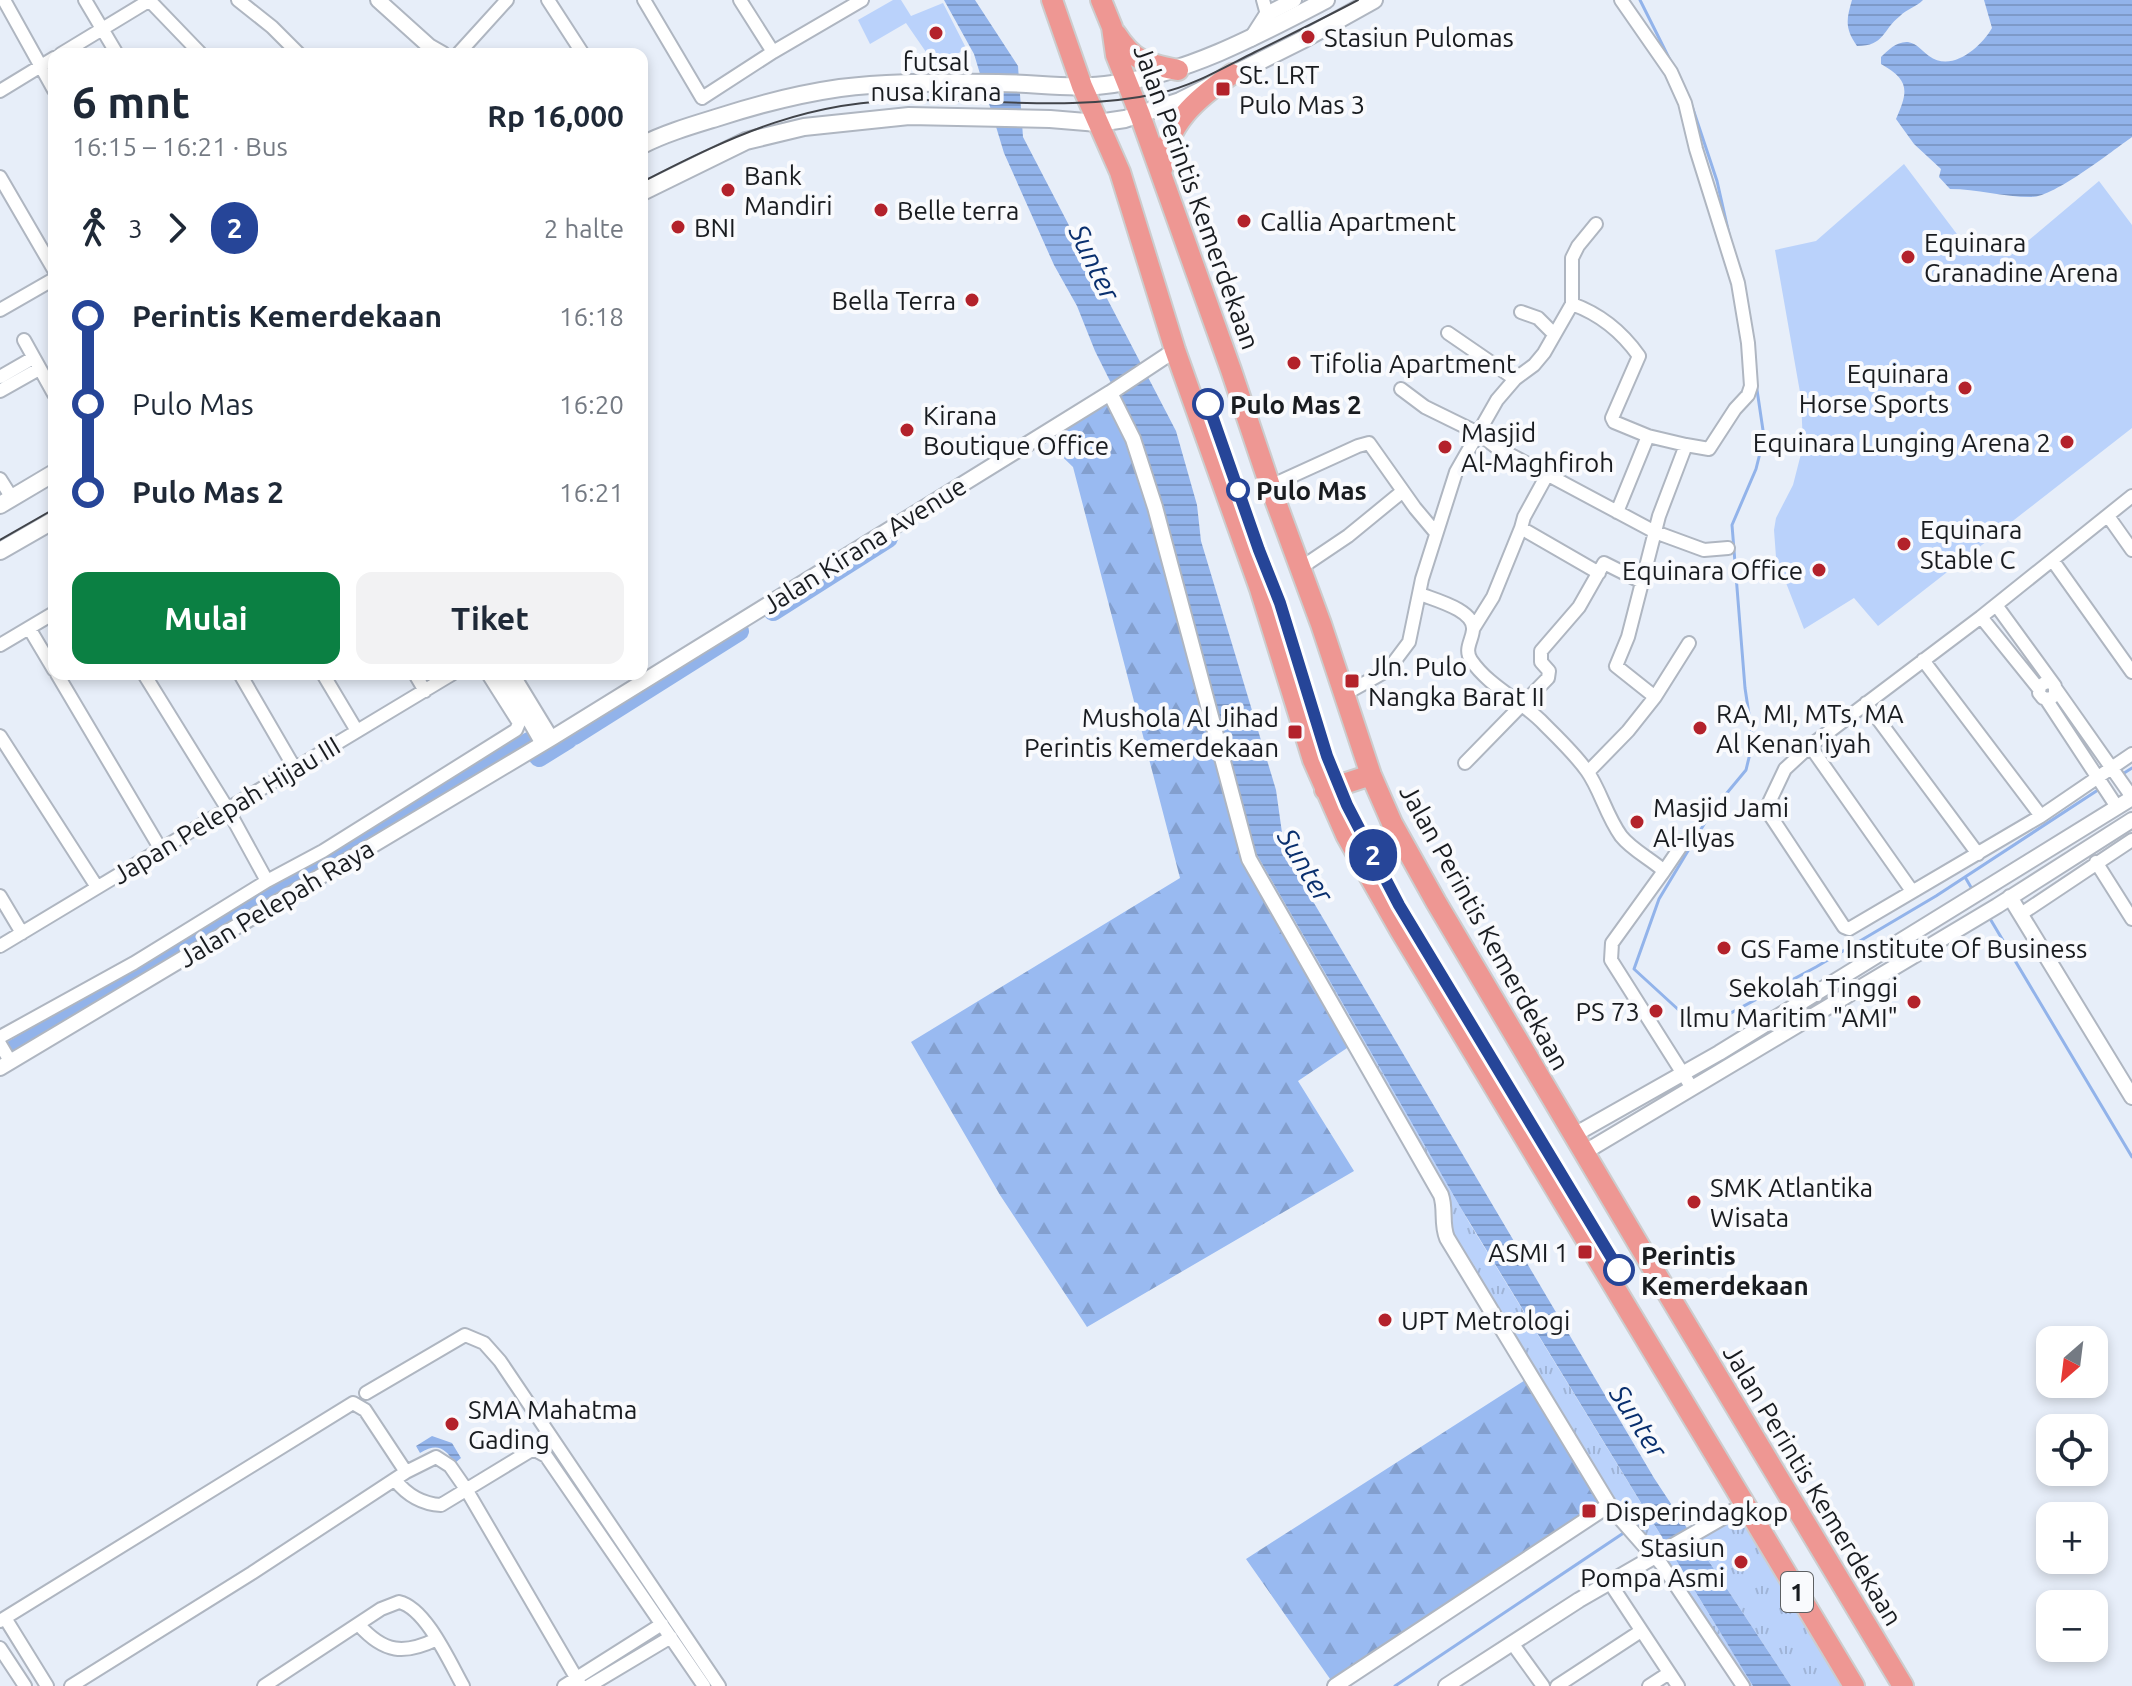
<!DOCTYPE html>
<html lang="id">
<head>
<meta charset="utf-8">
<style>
	:root { --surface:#fff; --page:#f2f2f3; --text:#1f2937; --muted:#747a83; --accent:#0b8043 }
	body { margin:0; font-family:Ubuntu,sans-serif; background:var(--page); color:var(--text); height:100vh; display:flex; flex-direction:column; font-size:30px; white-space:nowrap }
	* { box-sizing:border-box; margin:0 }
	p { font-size:26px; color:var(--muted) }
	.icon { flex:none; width:44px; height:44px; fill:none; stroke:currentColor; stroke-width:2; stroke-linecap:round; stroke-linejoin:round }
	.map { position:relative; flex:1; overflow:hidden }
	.sheet { position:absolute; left:48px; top:48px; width:600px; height:632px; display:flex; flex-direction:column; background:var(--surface); border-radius:16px; box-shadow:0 4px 12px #0003 }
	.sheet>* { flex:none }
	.badge { padding:0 16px; border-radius:26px; font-size:28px; line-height:52px }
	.needle { width:52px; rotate:208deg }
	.controls { position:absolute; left:2036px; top:1326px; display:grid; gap:16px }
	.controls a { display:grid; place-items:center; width:72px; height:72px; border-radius:16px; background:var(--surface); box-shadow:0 4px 12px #0003; font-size:40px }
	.map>.badge { position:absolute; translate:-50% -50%; box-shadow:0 0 0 4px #fff }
	.legs { display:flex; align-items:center; gap:12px; height:88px; padding:0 24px; font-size:26px }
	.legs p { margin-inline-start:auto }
	.overview { display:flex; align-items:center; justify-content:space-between; height:136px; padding:0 24px }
	h1 { font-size:44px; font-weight:700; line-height:60px }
	.button { display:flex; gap:16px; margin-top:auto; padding:16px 24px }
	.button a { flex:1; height:92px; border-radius:16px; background:var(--accent); color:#fff; font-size:32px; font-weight:700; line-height:92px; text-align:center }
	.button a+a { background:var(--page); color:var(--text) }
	ul { padding:0 24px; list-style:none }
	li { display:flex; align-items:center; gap:28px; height:88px; font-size:30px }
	li i { display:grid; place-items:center; width:12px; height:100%; margin:0 10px; background:currentColor }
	li i::after { content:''; width:20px; height:20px; margin:-10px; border:6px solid; border-radius:50%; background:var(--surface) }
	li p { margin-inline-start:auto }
	li:first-child i { background:linear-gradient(#0000 50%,currentColor 0) }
	li:last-child i { background:linear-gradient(currentColor 50%,#0000 0) }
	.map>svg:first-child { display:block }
</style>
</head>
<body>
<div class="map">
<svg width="2132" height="1686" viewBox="0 0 2132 1686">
	<defs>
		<pattern id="grass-tufts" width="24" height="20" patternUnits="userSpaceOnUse" patternTransform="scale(2)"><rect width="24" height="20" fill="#bad2fb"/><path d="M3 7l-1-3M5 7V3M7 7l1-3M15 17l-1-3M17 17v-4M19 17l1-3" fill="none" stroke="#9fb4d7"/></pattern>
		<pattern id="forest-firs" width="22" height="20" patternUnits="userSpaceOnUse" patternTransform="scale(2)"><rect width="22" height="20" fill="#99baf1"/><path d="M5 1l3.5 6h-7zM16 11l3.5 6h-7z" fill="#839fce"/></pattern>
		<pattern id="water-rules" width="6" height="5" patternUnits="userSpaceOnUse" patternTransform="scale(2)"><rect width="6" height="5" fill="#92b3ea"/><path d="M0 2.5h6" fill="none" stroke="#7d99c8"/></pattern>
	</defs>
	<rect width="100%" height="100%" fill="#e7eef9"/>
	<path fill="url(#grass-tufts)" d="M1253 848 1470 1224 1753 1686H1743L1644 1548 1447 1238 1444 1204 1249 859Z
		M1744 1505 1850 1686H1791L1691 1534Z"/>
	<path fill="url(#forest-firs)" d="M1112 398 1121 411 1249 859 1353 1044 1298 1081 1354 1171 1087 1327 1000 1195 911 1042 1180 878 1073 467 1045 440Z
		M1530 1377 1609 1505 1335 1686 1246 1559Z"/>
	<path fill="#bad2fb" d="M893 0H901L911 16 943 3 966 48 937 68 906 23 870 44 858 20Z
		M1904 164 1972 254 2010 256 2099 181 2132 225V428L1878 626 1854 598 1804 629 1776 557 1774 530 1776 518 1793 485 1803 446 1801 398 1775 250 1816 241Z"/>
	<path fill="url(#water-rules)" d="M944 0H975L1018 66 1023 137 1176 431 1197 505 1201 541 1276 790 1285 854 1654 1478 1791 1686H1753L1462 1210 1253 848 1141 443 1095 351 1077 306 1054 265 1004 153 974 54Z
		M1852 0H1923C1916 7 1907 9 1900 16 1882 30 1885 46 1857 46 1845 29 1846 20 1852 0Z
		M1984 0H2132V137C2112 151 2053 198 2031 197 2003 197 1977 189 1950 189L1939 177 1941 169 1914 144 1896 119C1909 90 1909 80 1881 64V57C1888 50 1897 41 1908 42 1918 44 1922 51 1929 56 1952 73 1981 47 1992 28Z
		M432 1436 452 1443 461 1458 455 1463C444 1447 437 1443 420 1453L416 1446Z"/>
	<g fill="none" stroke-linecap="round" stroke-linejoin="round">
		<path stroke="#92b3ea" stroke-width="3" d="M1640 0 1672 64
			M1690 100 1717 181 1729 234
			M1756 383 1764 437 1756 469 1732 525 1745 688 1753 741 1746 770 1712 811 1659 899 1634 969 1682 1013 1716 1021 1816 967 1936 896 2101 788
			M2121 775 2132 768
			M1965 877 1972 889
			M1989 917 2132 1157
			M1634 1526 1650 1514
			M1395 1686 1628 1530"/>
		<path stroke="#92b3ea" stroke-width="20" d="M773 611 888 538
			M574 735 739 631
			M539 757 568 739
			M0 1058 529 742"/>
		<defs>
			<path id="minor" d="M4 0 54 90
				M85 0 117 54
				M149 0 201 54
				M238 0 272 27 299 54
				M548 0 583 54
				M644 0 702 98 773 52 862 0
				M740 0 773 52
				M1263 0 1269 22
				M1621 0 1671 72 1685 103 1696 149 1738 283 1748 343 1751 386 1748 395 1735 409 1709 449 1686 445
				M61 54 150 0
				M458 54 507 0
				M0 91 54 58
				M0 177 54 270
				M1572 304C1600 314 1622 332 1639 356L1612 418 1614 422 1648 436 1686 445 1659 516 1628 637 1616 666 1655 697
				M0 310 54 279
				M1521 312 1538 318 1554 334
				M1448 333 1515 379
				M24 340 54 394
				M0 377 33 358
				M1401 389 1425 407 1478 433 1496 447 1655 532 1704 550 1728 548
				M0 391 39 369
				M0 479 12 498
				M1270 486 1358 446 1369 443 1415 508 1436 533
				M2132 496 1981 617 1810 746 1785 769 1766 809 1844 927 1849 929 2041 816 2132 754
				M1617 512 1648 436
				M2108 516 2132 550
				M1521 528 1524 517 1547 475
				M2053 561 2132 672
				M1299 569 1348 536 1403 491
				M1420 594C1435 600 1475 610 1473 630 1472 641 1464 649 1471 660 1490 688 1523 701 1545 725 1559 739 1575 754 1587 771 1600 789 1606 815 1621 836 1632 850 1651 859 1664 871L1612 943 1611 960 1692 1088
				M1996 605 2055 686V695L2050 699 2043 698 2039 693 2040 686 2046 682 2052 683
				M1981 617 2039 689
				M29 628 54 670
				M1473 629 1493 597 1521 528 1599 573
				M0 645 54 613
				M1923 660 2041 816
				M57 674 160 848
				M144 674 227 808 267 881
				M240 674 294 767
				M323 674 357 731
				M415 674 425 691
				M502 674 542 744
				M513 674 552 738
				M2056 689 2132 797
				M1345 694 1388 670 1409 642 1422 579 1456 472 1497 400 1515 379 1534 365 1544 353 1572 304V258L1578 246 1596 224
				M2046 699 2117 807
				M1866 703 1978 854
				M0 736 97 887
				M1810 746 1912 891
				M1465 763 1548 678 1549 671 1541 662V651L1579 607 1604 563 1642 582
				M1588 772 1628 731 1655 697 1689 643
				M2096 862 2132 919
				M1664 871 1681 846
				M0 896 22 933
				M2021 914 2132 840
				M0 946 452 674
				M0 1037 134 963 267 881 323 851 516 730 519 723 488 674
				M0 1044 10 1061
				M366 1393 465 1335 484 1343 500 1361 719 1686
				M395 1480C407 1495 421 1504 441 1505L530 1451H537L546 1456 704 1686
				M1654 1556 1662 1565 1743 1686
				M1610 1583 1678 1686
				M5 1618 47 1686
				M0 1621 353 1403 365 1410 406 1472
				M359 1625C384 1653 404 1655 437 1639
				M1512 1643 1543 1686
				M0 1648 25 1686
				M71 1686 252 1573 406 1472 436 1457 450 1466 466 1489 581 1686
				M264 1686 381 1609 399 1602C426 1608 450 1663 463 1686
				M564 1686 662 1624
				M589 1686 671 1637
				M1557 1686 1641 1631
				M1649 1686 1669 1673"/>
			<path id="tertiary" d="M378 0 429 46 443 54
				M1251 39 1267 14 1294 0
				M1110 393 1133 439 1155 507 1249 859 1441 1195C1446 1209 1441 1224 1447 1238L1609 1505 1654 1556
				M2010 897 2132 1097
				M0 1068 552 738 1110 393 1175 350
				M1574 1135 1719 1053 2132 798
				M1585 1152 1997 906 2132 820
				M1335 1686 1609 1505
				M1446 1686 1579 1600 1744 1505"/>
			<path id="secondary" d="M642 145C666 133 690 126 716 118 756 105 798 94 840 88 892 81 945 83 998 83 1036 83 1075 90 1113 84 1190 72 1257 36 1326 0
				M642 192 746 141 804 127 909 116 1050 119 1098 123 1125 119 1180 101 1304 39 1374 0
				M0 505 54 473
				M0 551 54 520"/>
			<path id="trunk" d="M1052 0 1082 86 1120 172 1175 350 1260 589 1313 760 1346 835 1400 930 1854 1686
				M1101 0 1112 27 1116 55 1140 115 1231 370 1270 486 1321 624 1371 775 1392 823 1436 902 1649 1262 1903 1686
				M1116 34C1134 62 1147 64 1178 70
				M1162 170C1166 124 1196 99 1232 74
				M1325 790 1371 775"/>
		</defs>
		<use href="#minor" stroke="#afb6c1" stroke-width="16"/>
		<use href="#tertiary" stroke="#afb6c1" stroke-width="18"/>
		<use href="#secondary" stroke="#afb6c1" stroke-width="20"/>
		<use href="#trunk" stroke="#cccdce" stroke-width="24"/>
		<use href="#minor" stroke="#fff" stroke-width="12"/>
		<use href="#tertiary" stroke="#fff" stroke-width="14"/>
		<use href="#secondary" stroke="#fff" stroke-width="16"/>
		<use href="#trunk" stroke="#ee9793" stroke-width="20"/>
		<path stroke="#41444a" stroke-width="2" d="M642 182C735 134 811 99 918 100 999 100 1080 111 1160 93 1193 86 1225 67 1255 52 1289 35 1324 18 1358 0
			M0 540 54 509"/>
	</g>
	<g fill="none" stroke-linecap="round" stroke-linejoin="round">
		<defs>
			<path id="line-1" d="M1208 404 1259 550 1280 603 1327 756 1347 805 1399 905 1619 1270"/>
		</defs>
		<use href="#line-1" stroke="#fff" stroke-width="18"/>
		<use href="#line-1" stroke="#264598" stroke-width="12"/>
	</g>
	<g fill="#b3222b" stroke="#f9fafd" stroke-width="3">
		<circle cx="936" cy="33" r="8"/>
		<circle cx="1308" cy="37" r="8"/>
		<rect x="1215" y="81" width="16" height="16" rx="4"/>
		<circle cx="728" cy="190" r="8"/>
		<circle cx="881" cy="210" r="8"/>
		<circle cx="1244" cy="221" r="8"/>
		<circle cx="678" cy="227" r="8"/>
		<circle cx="1908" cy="257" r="8"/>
		<circle cx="972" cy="300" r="8"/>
		<circle cx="1294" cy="363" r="8"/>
		<circle cx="1965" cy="388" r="8"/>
		<circle cx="907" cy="430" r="8"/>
		<circle cx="2067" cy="442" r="8"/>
		<circle cx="1445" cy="447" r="8"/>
		<circle cx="1904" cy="544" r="8"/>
		<circle cx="1819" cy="570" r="8"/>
		<rect x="1344" y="673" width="16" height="16" rx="4"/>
		<circle cx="1700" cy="728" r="8"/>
		<rect x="1287" y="724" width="16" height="16" rx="4"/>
		<circle cx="1637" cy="822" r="8"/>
		<circle cx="1724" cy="948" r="8"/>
		<circle cx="1914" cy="1002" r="8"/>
		<circle cx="1656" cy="1011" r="8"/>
		<circle cx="1694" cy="1202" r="8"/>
		<rect x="1577" y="1244" width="16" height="16" rx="4"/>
		<circle cx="1385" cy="1320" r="8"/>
		<circle cx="452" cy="1424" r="8"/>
		<rect x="1581" y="1503" width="16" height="16" rx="4"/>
		<circle cx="1741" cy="1562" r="8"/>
	</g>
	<g fill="#fff" stroke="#264598" stroke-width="4">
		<circle cx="1208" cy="404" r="14"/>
		<circle cx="1238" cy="490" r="10"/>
		<circle cx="1619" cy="1270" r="14"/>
	</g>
	<g text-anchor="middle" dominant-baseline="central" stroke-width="8" stroke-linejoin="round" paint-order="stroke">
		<rect fill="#f9fafd" stroke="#5c5f62" stroke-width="2" x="1781" y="1572" width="32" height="40" rx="6"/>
		<g font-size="24" font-weight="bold" fill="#191c20">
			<text x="1797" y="1592">1</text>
		</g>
		<g font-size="26" fill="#191c20" stroke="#f9fafd" text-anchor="start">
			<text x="1324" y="37">Stasiun Pulomas</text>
			<text x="936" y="61" text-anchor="middle">futsal<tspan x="936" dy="30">nusa kirana</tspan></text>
			<text x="1239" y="74">St. LRT<tspan x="1239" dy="30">Pulo Mas 3</tspan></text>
			<text x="744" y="175">Bank<tspan x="744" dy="30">Mandiri</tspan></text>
			<text x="897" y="210">Belle terra</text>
			<text x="1260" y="221">Callia Apartment</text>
			<text x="694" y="227">BNI</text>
			<text x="1924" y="242">Equinara<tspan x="1924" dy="30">Granadine Arena</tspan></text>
			<text x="956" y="300" text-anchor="end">Bella Terra</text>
			<text x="1310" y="363">Tifolia Apartment</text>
			<text x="1949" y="373" text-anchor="end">Equinara<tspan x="1949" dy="30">Horse Sports</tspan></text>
			<text x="923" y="415">Kirana<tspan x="923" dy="30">Boutique Office</tspan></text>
			<text x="1461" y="432">Masjid<tspan x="1461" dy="30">Al-Maghfiroh</tspan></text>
			<text x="2051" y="442" text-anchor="end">Equinara Lunging Arena 2</text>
			<text x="1920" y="529">Equinara<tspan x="1920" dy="30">Stable C</tspan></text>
			<text x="1803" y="570" text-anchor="end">Equinara Office</text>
			<text x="1368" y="666">Jln. Pulo<tspan x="1368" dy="30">Nangka Barat II</tspan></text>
			<text x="1716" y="713">RA, MI, MTs, MA<tspan x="1716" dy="30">Al Kenan'iyah</tspan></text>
			<text x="1279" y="717" text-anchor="end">Mushola Al Jihad<tspan x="1279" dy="30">Perintis Kemerdekaan</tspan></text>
			<text x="1653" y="807">Masjid Jami<tspan x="1653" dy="30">Al-Ilyas</tspan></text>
			<text x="1740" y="948">GS Fame Institute Of Business</text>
			<text x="1898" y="987" text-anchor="end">Sekolah Tinggi<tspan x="1898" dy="30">Ilmu Maritim "AMI"</tspan></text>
			<text x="1640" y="1011" text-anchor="end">PS 73</text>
			<text x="1710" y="1187">SMK Atlantika<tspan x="1710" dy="30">Wisata</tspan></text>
			<text x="1569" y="1252" text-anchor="end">ASMI 1</text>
			<text x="1401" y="1320">UPT Metrologi</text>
			<text x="468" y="1409">SMA Mahatma<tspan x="468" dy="30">Gading</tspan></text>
			<text x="1605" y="1511">Disperindagkop</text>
			<text x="1725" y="1547" text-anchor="end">Stasiun<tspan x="1725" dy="30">Pompa Asmi</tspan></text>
		</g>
		<g font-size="26" fill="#191c20" stroke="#f9fafd">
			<text transform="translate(1197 197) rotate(70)">Jalan Perintis Kemerdekaan</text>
			<text transform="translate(864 545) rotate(-32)">Jalan Kirana Avenue</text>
			<text transform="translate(226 810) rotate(-31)">Japan Pelepah Hijau III</text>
			<text transform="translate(276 903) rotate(-31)">Jalan Pelepah Raya</text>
			<text transform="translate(1485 927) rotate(61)">Jalan Perintis Kemerdekaan</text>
			<text transform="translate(1813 1485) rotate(59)">Jalan Perintis Kemerdekaan</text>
		</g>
		<g font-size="26" font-weight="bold" fill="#191c20" stroke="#f9fafd" text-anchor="start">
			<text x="1230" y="404">Pulo Mas 2</text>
			<text x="1256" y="490">Pulo Mas</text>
			<text x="1641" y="1255">Perintis<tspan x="1641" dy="30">Kemerdekaan</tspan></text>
		</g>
		<g font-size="28" font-style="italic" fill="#092f6e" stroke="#f9fafd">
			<text transform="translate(1095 262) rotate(64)">Sunter</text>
			<text transform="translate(1306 865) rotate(59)">Sunter</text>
			<text transform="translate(1639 1421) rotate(57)">Sunter</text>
		</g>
	</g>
</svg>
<div class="controls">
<a><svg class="needle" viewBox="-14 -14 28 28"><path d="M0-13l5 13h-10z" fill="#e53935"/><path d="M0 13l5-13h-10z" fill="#747a83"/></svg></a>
<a><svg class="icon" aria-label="locate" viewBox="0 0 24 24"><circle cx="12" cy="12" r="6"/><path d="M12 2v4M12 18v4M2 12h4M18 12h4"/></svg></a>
<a>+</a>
<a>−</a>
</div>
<b class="badge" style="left:1373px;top:855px;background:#264598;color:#fff">2</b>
<section class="sheet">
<div class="overview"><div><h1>6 mnt</h1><p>16:15 – 16:21 · Bus</p></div><b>Rp 16,000</b></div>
<div class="legs"><svg class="icon" aria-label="walk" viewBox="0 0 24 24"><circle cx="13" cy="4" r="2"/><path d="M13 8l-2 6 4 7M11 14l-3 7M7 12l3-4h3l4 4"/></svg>3<svg class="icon" aria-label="forward" viewBox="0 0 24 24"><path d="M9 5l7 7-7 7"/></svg><b class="badge" style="background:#264598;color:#fff">2</b><p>2 halte</p></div>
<ul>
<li><i style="color:#264598"></i><b>Perintis Kemerdekaan</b><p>16:18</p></li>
<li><i style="color:#264598"></i><span>Pulo Mas</span><p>16:20</p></li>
<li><i style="color:#264598"></i><b>Pulo Mas 2</b><p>16:21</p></li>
</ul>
<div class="button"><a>Mulai</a><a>Tiket</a></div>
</section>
</div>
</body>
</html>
